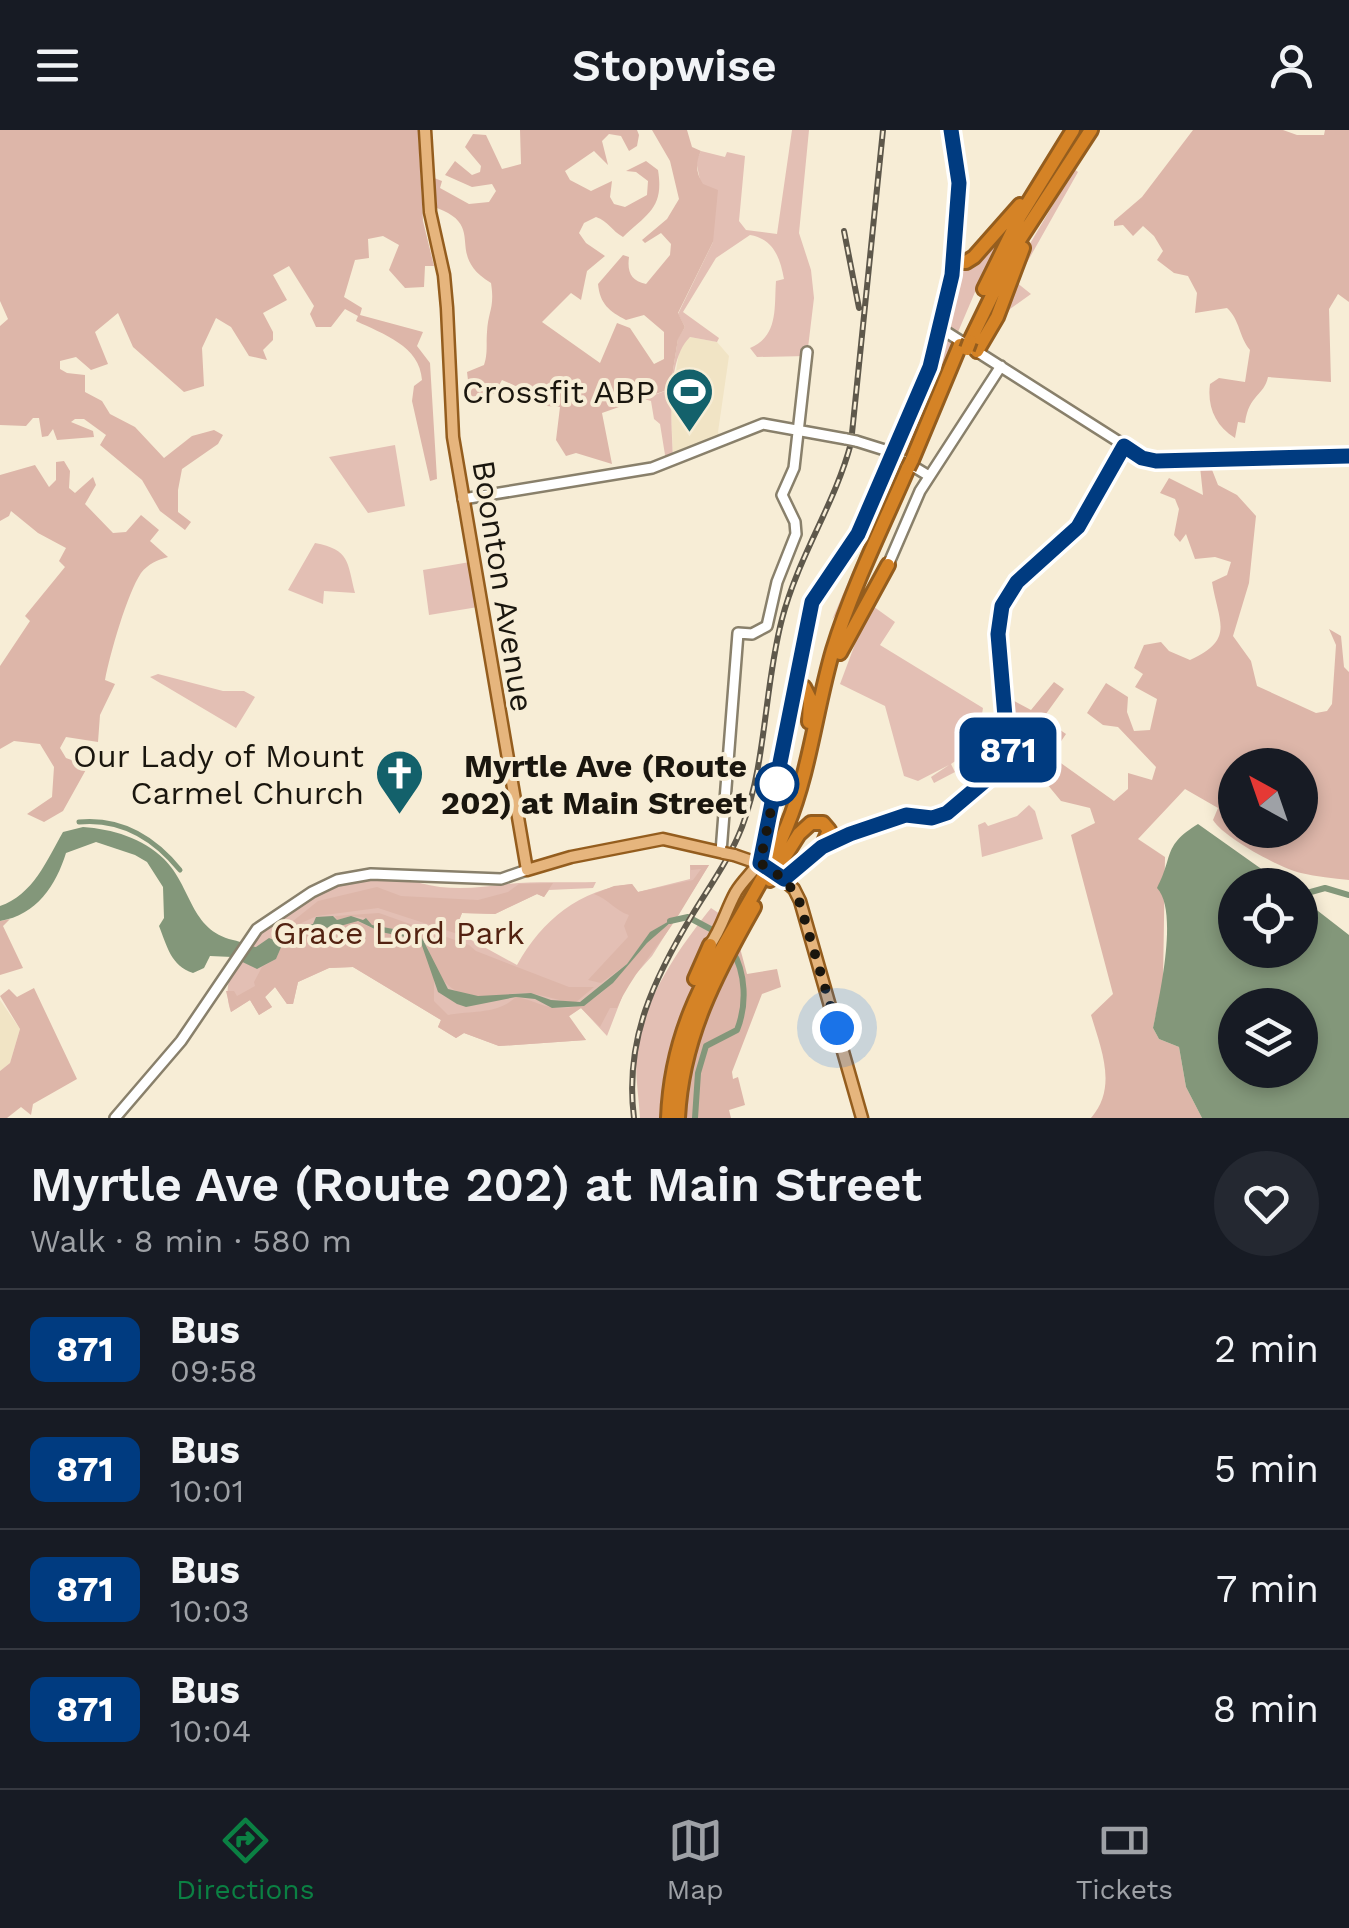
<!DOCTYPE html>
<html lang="en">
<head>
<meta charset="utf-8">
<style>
	:root { --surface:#171b24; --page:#242831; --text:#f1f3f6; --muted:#9ea1a6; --line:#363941; --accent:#0b8043 }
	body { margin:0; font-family:"Work Sans",sans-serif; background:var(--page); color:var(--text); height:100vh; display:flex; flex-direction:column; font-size:38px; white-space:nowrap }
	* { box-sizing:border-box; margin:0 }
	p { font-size:32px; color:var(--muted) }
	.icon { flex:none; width:55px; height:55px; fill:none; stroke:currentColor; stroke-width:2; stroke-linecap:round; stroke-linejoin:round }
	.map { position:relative; height:988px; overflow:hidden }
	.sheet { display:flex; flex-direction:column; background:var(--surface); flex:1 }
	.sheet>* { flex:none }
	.badge { padding:0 20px; border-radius:15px; font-size:35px; line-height:65px }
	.needle { width:65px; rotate:320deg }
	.fabs { position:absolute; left:1218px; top:618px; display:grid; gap:20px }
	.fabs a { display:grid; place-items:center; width:100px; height:100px; border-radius:50%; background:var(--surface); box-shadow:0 5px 15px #0003; font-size:50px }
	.you { position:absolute; width:50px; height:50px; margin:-25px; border:8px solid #fff; border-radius:50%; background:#1a73e8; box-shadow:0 0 0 15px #1a73e833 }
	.map>.badge { position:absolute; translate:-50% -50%; box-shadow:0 0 0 5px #fff }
	.round { display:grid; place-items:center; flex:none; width:105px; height:105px; border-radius:52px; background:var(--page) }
	.summary { display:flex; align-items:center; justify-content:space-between; height:170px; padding:0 30px }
	h1 { font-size:48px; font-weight:600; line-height:75px }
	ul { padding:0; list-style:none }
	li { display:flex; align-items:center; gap:30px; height:120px; padding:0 30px; border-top:2px solid var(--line) }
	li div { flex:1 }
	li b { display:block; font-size:38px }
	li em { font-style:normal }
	li .badge { min-width:110px; font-weight:700; text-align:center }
	header { display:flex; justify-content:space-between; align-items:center; height:130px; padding:0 30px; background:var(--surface); font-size:45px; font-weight:600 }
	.menu { display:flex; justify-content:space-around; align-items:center; height:140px; border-top:2px solid var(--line); background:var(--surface); font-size:28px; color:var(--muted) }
	.menu a { display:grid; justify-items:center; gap:5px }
	.menu .on { color:var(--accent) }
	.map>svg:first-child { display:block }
</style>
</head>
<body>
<header><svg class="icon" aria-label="menu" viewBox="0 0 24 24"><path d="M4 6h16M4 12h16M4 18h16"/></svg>Stopwise<svg class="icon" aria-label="person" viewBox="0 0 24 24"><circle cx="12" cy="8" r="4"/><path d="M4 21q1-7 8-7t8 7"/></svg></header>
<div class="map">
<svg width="1349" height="988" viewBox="0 0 1349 988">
	<rect width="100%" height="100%" fill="#f7edd6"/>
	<path fill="#f1e4c5" d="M690 207 717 212 729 226 718 302 721 308 673 329 671 273 680 216Z
		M0 870 20 899 10 933 0 941Z"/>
	<path fill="#e3bfb4" d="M792 0H809L799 103 811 140 814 168 807 226 757 227 750 218C779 206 774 177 776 151L784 149C780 128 774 109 750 105L716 128 683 182 719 208 717 212 690 207C665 231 672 296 673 329L666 331 660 294 654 289 651 271 644 269 670 259 678 208 685 197 678 184 713 112 696 31 701 21 725 27 727 22 745 26 739 91 746 100 777 104Z
		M1074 39 1078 42 1016 152 1031 164 1010 179 983 224 975 219 995 173Z
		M999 112 981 148 841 477 832 490 934 250 960 136 991 113Z
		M395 315 405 376 368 383 329 327Z
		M315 413C350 420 347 431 355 463L324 461 323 474 288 460Z
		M470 432 478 477 429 485 423 440Z
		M870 474 895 492 880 515 983 578C979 604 974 619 951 634L955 642 934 653 931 647 949 635 918 651 904 646 885 576 840 554Z
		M158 544 223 561H244L255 567 236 598 150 547Z
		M1029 675 1035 681 1043 709 982 727 978 695 985 692 988 696 1017 686Z
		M690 735H709L652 826 627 854 607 906 581 878 568 887 586 910 499 916 464 903 456 908 438 897 441 890 353 837 329 838 298 852 293 874H287L275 857 265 867 272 877 259 885 250 870 231 882C208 820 308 762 357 750 376 745 400 749 420 749V753C449 761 478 758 507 754 536 751 567 753 596 752L593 758 549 760 544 767 537 764 495 784 462 783 455 801 517 835C542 790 580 759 632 754L638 762 690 749Z
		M758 740C712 818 662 894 661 988H640C639 970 636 951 636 933 639 875 676 822 711 778L726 788 739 759Z"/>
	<path fill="#ddb6a9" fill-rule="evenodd" d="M0 0H418L423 91 434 136H425L424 157 405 158 389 140 399 115 383 106 368 109 369 128 355 130 344 167 362 178 360 185 423 202 417 216 430 233 437 349 430 351 412 271 414 256 422 250C420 216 383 204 356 191L358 186 345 179 331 197H316L310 184 314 176 289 136 273 145 287 170 263 183 273 202V210L263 220 267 230 249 226 231 197 216 188 202 218 204 256 184 262 133 217 118 183 95 202 108 234 91 240 76 227 60 231V239L67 243 85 245V262L102 271 110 284 135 297 164 328 192 306 214 300 223 305 218 314 182 339 178 360V382L191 392 185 400 160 381 142 350 100 315 106 305 84 289H75L71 292 93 301 94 307 57 310 53 299 48 306 42 307 39 288H33L26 296 0 295V196L8 189 0 171Z
		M520 0H637L639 5 637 16 629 21 621 6 609 4 602 11 608 35 594 21 565 41 570 50 591 61 612 51 610 67 614 74 625 77 647 65 648 51 636 42 626 41 646 31 658 40C664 77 649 83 623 107 612 101 608 91 596 87L584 93 579 103 586 113 605 126 587 141 581 170 571 163 542 192 600 233 617 193 630 198 654 234 664 229V202L644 185 626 190C609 181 600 174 598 154L623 125 629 127C627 142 631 151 646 154L670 125 671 114 661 103 645 113 642 110 667 89 679 69 670 31 652 0H687L692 17 701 21C695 33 696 43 703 54L718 60 713 112 678 183 685 197 678 209 670 259 602 283 612 334 576 323 566 326 556 310 560 277 534 275V264L502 250 494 264 470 267 467 242 484 235C488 223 486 215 487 202 488 181 495 178 491 153 443 124 488 97 437 78L434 48 442 51 440 58 469 74 489 72 496 61 492 54 472 57 445 45 455 31 472 45 480 42 481 36 465 17 473 4 486 5 502 39 521 34Z
		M1193 0H1283L1297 5H1324L1325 0H1349V172L1338 164 1329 179 1331 252 1268 247C1264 266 1249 264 1245 293L1238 292 1235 308C1215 296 1207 276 1210 254L1219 248 1245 252 1250 220C1239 207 1240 190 1227 178L1195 183 1197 163 1188 146 1174 143 1157 130 1163 121 1154 106 1143 96 1133 106 1123 95 1114 96V91L1142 67Z
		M1199 327H1207L1218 355 1237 365 1256 386 1249 453 1233 506 1251 531 1257 556 1316 583 1327 581 1332 574 1336 515 1329 499 1341 506 1344 537 1349 542V750C1333 748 1317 747 1301 743 1280 738 1224 708 1213 690L1218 678 1185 659 1138 709 1165 727 1163 852 1153 898 1159 909 1179 917 1186 957 1202 988H1091C1118 957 1101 919 1091 885L1113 864 1071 705 1095 693 1090 678 1061 671 1028 631 1005 632 1008 621 1029 619 1025 603H1007L1003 565 1031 580 1054 552 1064 559 1043 588 1066 604 1051 626 1114 671 1128 659V643L1152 650 1156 637 1118 597 1103 595 1087 583 1106 553 1128 567 1127 582 1134 601 1150 600 1157 569 1135 557 1143 544 1134 538 1144 515 1161 512 1169 521 1190 530C1235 509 1219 494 1212 452L1227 445 1231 432 1215 427 1195 429 1186 404 1180 412 1174 405 1179 379 1175 369 1160 363 1169 348 1203 365ZM1235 635H1300V700H1235Z
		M64 331 70 341 69 358 75 363 93 347 96 355 85 374 113 403 126 402 141 385 159 400 150 411 168 427C157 430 148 434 141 443 127 464 110 524 105 550L115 554 100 585 98 612 66 607 60 618 66 628 88 636 63 681 44 692 27 684 52 667 54 637 40 614 14 611 0 619V536L30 491 25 486 65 437 59 431 66 418 38 403 11 381 9 386 0 391V345L35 335 49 357 56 350V332Z
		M690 735H709L678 786 650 802 627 834 601 853 588 850 628 807 624 796 629 785C616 781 608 769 594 764L614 756 632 754 638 762 693 750 701 739 691 740Z
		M553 753 544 767 537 764 495 784 462 783 455 800 467 807 378 778 317 786 290 798 288 795 318 771 377 757 401 766 478 770 508 762 519 754Z
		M379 783 469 815 476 821 569 857H594L575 873C560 871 543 865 529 863 518 862 508 865 497 866 450 871 438 851 425 810L372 795 366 788 351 786 337 790 335 786Z
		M10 789 3 796 23 838 0 845V791Z
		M354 790 381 802 420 810 434 843V871L448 885C473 880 496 885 516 867 529 869 542 876 554 878 612 884 630 813 674 792 655 821 631 846 617 878H610L600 897 581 878 569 886 586 910 499 916 464 903 456 908 438 897 441 890 353 837 329 838 298 852 293 874H287L275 857 265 867 272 877 259 885 250 870 231 882 226 861H234L237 866 255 856 254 852 262 837 276 829 282 815 295 804 319 796 333 798Z
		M740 818 747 844 777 839 781 857 762 864 732 942 733 949 738 947 745 975 729 980 731 988H686C686 927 711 870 740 818Z
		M34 858 77 949 33 974 31 985 21 977 7 988H0V941L10 933 20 899 0 866 9 859 17 867Z"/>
	<path fill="#83977a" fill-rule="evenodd" d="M1198 694 1284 755H1235V820H1300V767L1349 805V988H1202L1186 957 1179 917 1159 909 1153 898C1159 868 1179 781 1157 758 1174 726 1162 716 1198 694ZM1300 875V940H1235V875Z
		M83 697C112 699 143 708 164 729 192 757 190 800 233 810 242 812 248 816 256 817L269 808 279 812 293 798 313 794 316 787 333 786 337 790 351 786 363 790 366 788 372 795 420 804 448 859 478 866 531 863 551 870 580 872 627 834 650 802 678 786 647 813 613 853 584 876 552 878 535 869 516 867 466 877 457 874 438 862 420 810 381 802 358 791 333 798 314 797 295 804 282 815 276 829 257 839 232 827 210 826 204 838 193 843C171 836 167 816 159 796L164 788 163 757 147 732 135 725 96 712 66 723C56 755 37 785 0 791V776C33 765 47 730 63 702Z"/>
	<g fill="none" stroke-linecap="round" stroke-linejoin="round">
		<path stroke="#83977a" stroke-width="5" d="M79 692C121 688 154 708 180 740"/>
		<path stroke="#83977a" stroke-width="6" d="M1300 765 1325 758 1349 765
			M670 791 688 787 718 803
			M695 988 698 943 706 916 737 900C747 875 746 843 732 820"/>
		<defs>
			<path id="secondary" d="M940 198 1146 329 1349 326
				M856 311 888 321 929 346
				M463 369 652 338 763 294 846 309
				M888 435 920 361 1001 236
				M721 722 738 503 752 504 767 496 777 452 796 404 795 392 782 365 794 338 807 222
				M115 988 181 911 257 799 312 762 337 750 371 744 501 749 527 740"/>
			<path id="primary" d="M425 0 430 82 444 145 447 178 453 307 527 740 571 727 663 709 724 723
				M734 725 763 735
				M778 745 794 759 800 771 862 988
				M784 749 822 717
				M710 815C722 798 726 780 736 762 745 747 759 738 765 721L798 527 812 472 867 386 927 246 944 180 952 145 959 53 951 0"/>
			<path id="highway" d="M953 132H966L974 127 1020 75
				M984 159 1020 86 1073 0
				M970 211 1018 112 1091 0
				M977 221 997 187 1023 118
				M912 330 960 215
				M840 523 888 435
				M794 554 804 557 810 569 809 592
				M770 750 799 704 811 693H823L829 700 822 717
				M695 849 710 815
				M668 988C673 861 743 804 787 696 810 640 816 578 833 520 852 458 882 398 908 338
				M678 988C682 908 716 844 754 777"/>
		</defs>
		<use href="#secondary" stroke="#89806b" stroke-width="14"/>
		<use href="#primary" stroke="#945d1e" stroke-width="15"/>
		<use href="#highway" stroke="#945d1e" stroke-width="18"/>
		<use href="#secondary" stroke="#fff" stroke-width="9"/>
		<use href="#primary" stroke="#e6b57d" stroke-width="10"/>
		<use href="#highway" stroke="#d58326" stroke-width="12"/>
		<defs>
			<path id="rail" d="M844 101 859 178
				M634 988C624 910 654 848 694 782 711 754 730 728 742 697 767 630 764 557 782 489 798 427 835 374 851 313L883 0"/>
		</defs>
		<use href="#rail" stroke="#5e584b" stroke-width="6"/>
		<use href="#rail" stroke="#f7edd6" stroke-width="2.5" stroke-dasharray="8" stroke-linecap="butt"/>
		<defs>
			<path id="secondary-bridge" d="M846 309 856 311"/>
			<path id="primary-bridge" d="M724 723 734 725
				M763 735 778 745"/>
			<path id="highway-bridge" d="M967 219 970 211
				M908 338 912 330"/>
		</defs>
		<use href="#secondary-bridge" stroke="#89806b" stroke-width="14" stroke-linecap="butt"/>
		<use href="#primary-bridge" stroke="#945d1e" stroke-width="15" stroke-linecap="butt"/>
		<use href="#highway-bridge" stroke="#945d1e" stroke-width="18" stroke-linecap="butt"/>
		<use href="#secondary-bridge" stroke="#fff" stroke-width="9"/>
		<use href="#primary-bridge" stroke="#e6b57d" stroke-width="10"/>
		<use href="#highway-bridge" stroke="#d58326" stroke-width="12"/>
	</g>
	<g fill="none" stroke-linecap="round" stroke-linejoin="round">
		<defs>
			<path id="line" d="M951 0 959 53 952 145 930 237 858 404 812 472 760 733 784 749 822 717 850 704 906 685 932 688 947 683 999 639 1008 622 998 504 1002 476 1017 452 1078 397 1124 316 1142 328 1156 331 1349 326"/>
		</defs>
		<use href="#line" stroke="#fff" stroke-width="22"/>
		<use href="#line" stroke="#003b80" stroke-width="15"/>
		<path stroke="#1a160e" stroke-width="10" stroke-dasharray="0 18" d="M777 654V651L760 733 784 749 798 767 837 898"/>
	</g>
	<defs>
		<symbol id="stadium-pin" viewBox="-11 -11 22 30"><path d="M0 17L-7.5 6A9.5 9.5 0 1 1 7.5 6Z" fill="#13616b" stroke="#f7edd6"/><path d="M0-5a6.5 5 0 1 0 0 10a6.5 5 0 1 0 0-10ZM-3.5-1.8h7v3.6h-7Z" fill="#fff"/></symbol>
		<symbol id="church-pin" viewBox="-11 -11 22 30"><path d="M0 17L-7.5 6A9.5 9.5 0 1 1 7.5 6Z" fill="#13616b" stroke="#f7edd6"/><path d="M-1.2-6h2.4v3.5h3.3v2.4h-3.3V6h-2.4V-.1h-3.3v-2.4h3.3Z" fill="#fff"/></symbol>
	</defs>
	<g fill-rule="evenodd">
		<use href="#stadium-pin" x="662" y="234" width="55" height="75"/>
		<use href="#church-pin" x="372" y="616" width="55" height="75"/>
	</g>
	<circle fill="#fff" stroke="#003b80" stroke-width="5" cx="777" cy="654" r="20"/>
	<g text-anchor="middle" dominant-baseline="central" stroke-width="8" stroke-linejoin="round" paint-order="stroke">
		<g font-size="32" fill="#1a160e" stroke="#f7edd6" text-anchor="end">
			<text x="655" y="262">Crossfit ABP</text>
			<text x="364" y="626">Our Lady of Mount<tspan x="364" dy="37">Carmel Church</tspan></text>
		</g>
		<g font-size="32" fill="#1a160e" stroke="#f7edd6">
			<text transform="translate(503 456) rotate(81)">Boonton Avenue</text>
		</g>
		<g font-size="32" font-weight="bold" fill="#1a160e" stroke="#f7edd6" text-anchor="end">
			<text x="747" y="636">Myrtle Ave (Route<tspan x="747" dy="37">202) at Main Street</tspan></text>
		</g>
		<g font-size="32" fill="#532211" stroke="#f7edd6">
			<text x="399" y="803">Grace Lord Park</text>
		</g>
	</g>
</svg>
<div class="fabs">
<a><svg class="needle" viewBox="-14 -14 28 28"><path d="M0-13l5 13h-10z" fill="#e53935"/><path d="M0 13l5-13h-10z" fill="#9ea1a6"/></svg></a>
<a><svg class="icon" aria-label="locate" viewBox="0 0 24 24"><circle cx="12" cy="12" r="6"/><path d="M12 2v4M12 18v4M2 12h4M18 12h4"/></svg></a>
<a><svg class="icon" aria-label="layers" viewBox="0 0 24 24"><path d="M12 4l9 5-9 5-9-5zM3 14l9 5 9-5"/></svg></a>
</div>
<div class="you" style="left:837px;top:898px"></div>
<b class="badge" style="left:1008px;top:620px;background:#003b80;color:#fff">871</b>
</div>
<section class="sheet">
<div class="summary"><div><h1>Myrtle Ave (Route 202) at Main Street</h1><p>Walk · 8 min · 580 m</p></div><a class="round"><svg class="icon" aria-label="heart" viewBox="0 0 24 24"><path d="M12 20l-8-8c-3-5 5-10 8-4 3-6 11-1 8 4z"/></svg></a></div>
<ul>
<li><span class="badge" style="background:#003b80;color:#fff">871</span><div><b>Bus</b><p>09:58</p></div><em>2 min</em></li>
<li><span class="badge" style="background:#003b80;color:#fff">871</span><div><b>Bus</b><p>10:01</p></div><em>5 min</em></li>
<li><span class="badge" style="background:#003b80;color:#fff">871</span><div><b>Bus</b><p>10:03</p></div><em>7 min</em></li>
<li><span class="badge" style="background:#003b80;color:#fff">871</span><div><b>Bus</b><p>10:04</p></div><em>8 min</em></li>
</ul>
</section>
<nav class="menu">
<a class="on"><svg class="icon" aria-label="directions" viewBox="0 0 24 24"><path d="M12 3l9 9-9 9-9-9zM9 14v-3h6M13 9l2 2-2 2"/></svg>Directions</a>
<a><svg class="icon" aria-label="map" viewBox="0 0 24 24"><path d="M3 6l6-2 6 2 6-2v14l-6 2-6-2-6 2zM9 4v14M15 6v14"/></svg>Map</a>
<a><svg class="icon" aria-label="tickets" viewBox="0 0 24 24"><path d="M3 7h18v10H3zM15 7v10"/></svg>Tickets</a>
</nav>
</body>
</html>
